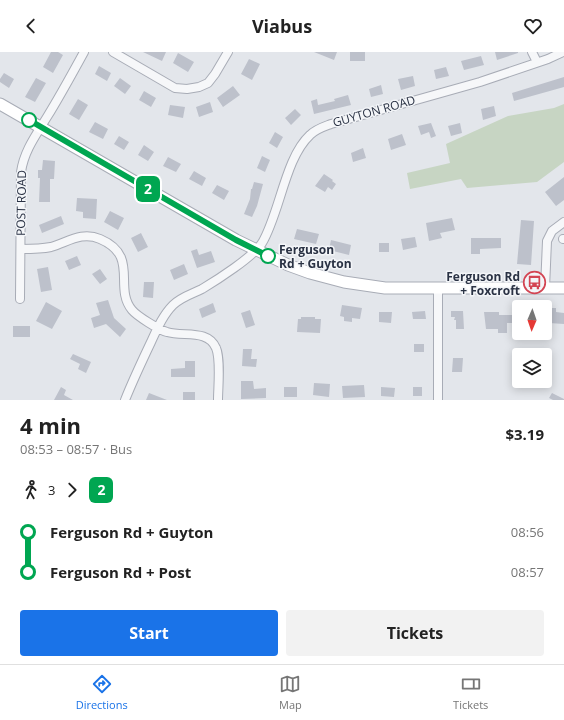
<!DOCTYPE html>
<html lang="en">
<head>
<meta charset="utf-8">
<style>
	:root { --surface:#fff; --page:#f2f2f2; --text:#222; --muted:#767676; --line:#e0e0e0; --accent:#1a73e8 }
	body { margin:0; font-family:"Open Sans",sans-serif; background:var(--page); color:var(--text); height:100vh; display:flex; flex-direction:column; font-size:15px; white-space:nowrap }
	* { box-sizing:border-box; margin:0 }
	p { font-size:13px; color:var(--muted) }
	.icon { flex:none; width:22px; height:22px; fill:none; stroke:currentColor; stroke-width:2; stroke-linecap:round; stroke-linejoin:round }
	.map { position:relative; height:348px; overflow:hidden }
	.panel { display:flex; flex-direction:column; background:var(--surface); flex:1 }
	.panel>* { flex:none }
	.badge { padding:0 8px; border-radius:6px; font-size:14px; line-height:26px }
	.needle { width:26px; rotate:182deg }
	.tools { position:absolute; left:512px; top:248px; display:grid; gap:8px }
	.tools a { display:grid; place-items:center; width:40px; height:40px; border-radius:4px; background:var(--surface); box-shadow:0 2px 10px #0003; font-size:20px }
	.map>.badge { position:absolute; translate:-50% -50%; box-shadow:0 0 0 2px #fff }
	.legs { display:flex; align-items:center; gap:6px; height:44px; padding:0 20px; font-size:13px }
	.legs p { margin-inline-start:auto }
	.headline { display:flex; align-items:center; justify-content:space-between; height:68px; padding:0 20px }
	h1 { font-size:22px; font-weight:700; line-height:30px }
	.cta { display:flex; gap:8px; margin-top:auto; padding:8px 20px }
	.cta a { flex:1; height:46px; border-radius:4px; background:var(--accent); color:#fff; font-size:16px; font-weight:700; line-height:46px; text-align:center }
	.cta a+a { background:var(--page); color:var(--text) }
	ul { padding:0 20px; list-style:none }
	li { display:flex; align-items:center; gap:14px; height:40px; font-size:15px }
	li i { display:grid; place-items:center; width:6px; height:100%; margin:0 5px; background:currentColor }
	li i::after { content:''; width:10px; height:10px; margin:-5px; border:3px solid; border-radius:50%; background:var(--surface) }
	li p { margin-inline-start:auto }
	li:first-child i { background:linear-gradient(#0000 50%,currentColor 0) }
	li:last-child i { background:linear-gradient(currentColor 50%,#0000 0) }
	header { display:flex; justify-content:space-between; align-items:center; height:52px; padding:0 20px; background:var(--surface); font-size:18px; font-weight:700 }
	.tab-bar { display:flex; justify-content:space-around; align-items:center; height:56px; border-top:1px solid var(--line); background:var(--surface); font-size:11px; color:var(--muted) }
	.tab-bar a { display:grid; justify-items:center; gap:2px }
	.tab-bar .active { color:var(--accent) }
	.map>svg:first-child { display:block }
</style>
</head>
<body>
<header><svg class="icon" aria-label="back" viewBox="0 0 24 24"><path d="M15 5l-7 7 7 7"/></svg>Viabus<svg class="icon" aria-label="heart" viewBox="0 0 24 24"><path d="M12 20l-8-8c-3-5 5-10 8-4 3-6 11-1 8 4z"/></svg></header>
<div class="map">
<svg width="564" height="348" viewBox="0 0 564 348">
	<rect width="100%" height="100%" fill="#e3e6eb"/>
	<path fill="#c7d5c3" d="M564 52V110L537 130 467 136 461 127 410 137 407 121 450 111 446 92 508 64 554 56Z"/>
	<path fill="#bdc1cb" d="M51 0H58L63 3 53 21 43 15Z
		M143 0H166L162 9Z
		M314 0H337L334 8Z
		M350 0H365V9H350Z
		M495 0H518V1L497 8Z
		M178 1 194 10 188 20 173 11Z
		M481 4 484 13 464 18 461 9Z
		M249 7 260 12 252 28 241 22Z
		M99 14 111 21 107 29 95 22Z
		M446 15 449 24 436 27 434 18Z
		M4 21 14 27 9 36 0 30V27Z
		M413 24 415 34 401 38 398 27Z
		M564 25V35L514 49 512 41Z
		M36 26 46 31 35 50 25 45Z
		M120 26 131 34 125 42 114 34Z
		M381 33 383 42 371 45 369 37Z
		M233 34 240 43 223 55 217 46Z
		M144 39 156 46 151 55 139 48Z
		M348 43 351 53 314 62 311 49 317 47 318 53 335 49 334 47Z
		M78 47 88 53 79 68 69 62Z
		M210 50 213 60 199 65 196 55Z
		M170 53 185 55 183 66 168 63Z
		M494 54 496 64 483 68 481 57Z
		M295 57 301 63 291 73 285 66Z
		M95 70 108 77 103 87 89 80Z
		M431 71 436 84 431 86 429 80 421 83 418 74Z
		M460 71 462 81 451 84 448 74Z
		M275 80 283 85 277 96 269 91Z
		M402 82 406 93 391 98 388 87Z
		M119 84 129 90 124 98 114 92Z
		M144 93 154 100 148 109 138 103Z
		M363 96 366 106 353 110 351 101Z
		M262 104 270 108 265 120 257 116Z
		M168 105 181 112 176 120 163 114Z
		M43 108 55 109 54 127H50V150H39L40 126H38V118H42Z
		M194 119 206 126 202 134 189 127Z
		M324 122 333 128 332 129 336 132 332 138 328 135 325 140 315 134Z
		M564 125V148L556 154 545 140Z
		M254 130 263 132 257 154 252 165 244 162 250 147 251 137H252Z
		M217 133 229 139 224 148 212 141Z
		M77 146 97 147 96 167 83 166V160L76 159Z
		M110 159 124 166 118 178 104 170Z
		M61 164 64 172 42 181 39 173Z
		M452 166 455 178 440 181 442 186 429 189 426 171Z
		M521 168 534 169 531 213 517 212Z
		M297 177 319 182 316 192 294 187Z
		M141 181 148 195 138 200 131 186Z
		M415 185 417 195 403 198 401 187Z
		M471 186H501V196L480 197V202H471Z
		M331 188 351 193 349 203 329 198Z
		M379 191H389V200H379Z
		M197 197 199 203 211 199 215 210 197 216 191 199Z
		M77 204 81 213 69 218 65 209Z
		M184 212 188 222 174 228 170 218Z
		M48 215 52 238 41 240 37 217Z
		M100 217 107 227 100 232 92 222Z
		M144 230H154L153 246 143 245Z
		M108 248 114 266 126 277 120 285 106 272 94 276 91 266 100 263 96 251Z
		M46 250 62 259 52 277 36 269Z
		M213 251 216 260 202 266 199 257Z
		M342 253 362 256 360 267 352 266V270L344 269V265L340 264Z
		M545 256H556V260L564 261V272L549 271V269H547V265H545Z
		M250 258 255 273 246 276 241 261Z
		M425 259 426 267H413L412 260Z
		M451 259H463L464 277H456V268H454L455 265H451Z
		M379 260H392L391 271 379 270Z
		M484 260H499V263H519V271H507V281H498V277H486Z
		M301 265H315V267H321L320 281 297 280 298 267H301Z
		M13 274H30V285H13Z
		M414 292H424V300H414Z
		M243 297H252L251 307H257L256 315 242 314Z
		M73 302 91 310 86 321 78 317 80 312 70 307Z
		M453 306H463L462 320H452Z
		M185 309H195V325H171V317L185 316Z
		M241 329H253L254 337 266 336V346L241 347Z
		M314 331 330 332 329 345 313 343Z
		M364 333 365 345 343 346 342 334Z
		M61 335 66 338 64 343 73 348H54Z
		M284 335H297V345H284Z
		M381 335 395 336 394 345 381 344Z
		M413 335H422V344H413Z
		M183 340H195V348H183Z
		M149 341 167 348H146Z
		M552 341 564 347V348H553L549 346Z"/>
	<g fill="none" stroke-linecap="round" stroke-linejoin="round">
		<defs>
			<path id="street" d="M113 0 175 36 187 37 199 35 208 31 215 22 228 0
				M532 0 537 10
				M563 187H564
				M21 197C31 197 41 197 51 195 68 190 82 179 100 187 140 204 113 235 132 258 137 264 159 278 167 280 184 285 208 277 216 296 221 307 218 336 218 348
				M438 236V348
				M545 236 547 189 552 179 564 170
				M20 247 21 120C24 99 36 83 47 65 60 44 72 22 84 0
				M125 348C133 328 142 309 151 290 157 277 163 263 173 253 181 245 192 242 202 237 217 228 253 205 262 191 280 161 285 106 310 83 316 77 323 75 331 72L480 30 548 7 563 0"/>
			<path id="secondary" d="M0 52 236 188 288 213 310 221 344 230 385 236H564"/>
		</defs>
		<use href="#street" stroke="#a8acb6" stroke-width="10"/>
		<use href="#secondary" stroke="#a8acb6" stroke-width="13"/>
		<use href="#street" stroke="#f6f7f9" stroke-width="8"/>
		<use href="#secondary" stroke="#fff" stroke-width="11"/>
	</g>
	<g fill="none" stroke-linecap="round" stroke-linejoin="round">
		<defs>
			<path id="line-1" d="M29 68 236 188 268 204"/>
		</defs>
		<use href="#line-1" stroke="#fff" stroke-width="9"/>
		<use href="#line-1" stroke="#00a651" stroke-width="6"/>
	</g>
	<defs>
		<symbol id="bus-ring" viewBox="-11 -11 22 22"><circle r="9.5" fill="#f3f5f8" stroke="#d34553" stroke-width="1.5"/><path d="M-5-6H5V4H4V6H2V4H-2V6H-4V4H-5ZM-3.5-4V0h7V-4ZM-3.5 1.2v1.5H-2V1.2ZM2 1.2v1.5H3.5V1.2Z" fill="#d34553"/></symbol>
	</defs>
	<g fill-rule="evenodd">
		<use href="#bus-ring" x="522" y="218" width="25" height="25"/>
	</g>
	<g fill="#fff" stroke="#00a651" stroke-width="2">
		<circle cx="29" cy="68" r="7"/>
		<circle cx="268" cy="204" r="7"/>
	</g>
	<g text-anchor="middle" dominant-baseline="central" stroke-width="3" stroke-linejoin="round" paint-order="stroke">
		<g font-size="12" fill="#2a3244" stroke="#f3f5f8">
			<text transform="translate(374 59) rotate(-16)">GUYTON ROAD</text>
			<text transform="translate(21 151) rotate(-89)">POST ROAD</text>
		</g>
		<g font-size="12" font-weight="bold" fill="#2a3244" stroke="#f3f5f8" text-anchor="start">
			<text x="279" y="197">Ferguson<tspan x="279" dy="14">Rd + Guyton</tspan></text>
		</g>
		<g font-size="12" font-weight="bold" fill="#2a3244" stroke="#f3f5f8" text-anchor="end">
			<text x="520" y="224">Ferguson Rd<tspan x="520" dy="14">+ Foxcroft</tspan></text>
		</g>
	</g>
</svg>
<div class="tools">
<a><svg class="needle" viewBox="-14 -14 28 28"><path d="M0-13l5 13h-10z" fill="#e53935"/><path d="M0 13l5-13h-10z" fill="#767676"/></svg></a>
<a><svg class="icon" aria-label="layers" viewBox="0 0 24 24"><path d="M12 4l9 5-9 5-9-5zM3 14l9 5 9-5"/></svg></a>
</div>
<b class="badge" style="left:148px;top:137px;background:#00a651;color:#fff">2</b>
</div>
<section class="panel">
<div class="headline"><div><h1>4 min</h1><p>08:53 – 08:57 · Bus</p></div><b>$3.19</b></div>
<div class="legs"><svg class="icon" aria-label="walk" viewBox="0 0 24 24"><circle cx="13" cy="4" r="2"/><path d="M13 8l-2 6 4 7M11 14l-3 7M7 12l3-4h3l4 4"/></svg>3<svg class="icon" aria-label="forward" viewBox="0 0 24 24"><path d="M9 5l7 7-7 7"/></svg><b class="badge" style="background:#00a651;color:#fff">2</b></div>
<ul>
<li><i style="color:#00a651"></i><b>Ferguson Rd + Guyton</b><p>08:56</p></li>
<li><i style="color:#00a651"></i><b>Ferguson Rd + Post</b><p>08:57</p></li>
</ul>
<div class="cta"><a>Start</a><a>Tickets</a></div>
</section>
<nav class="tab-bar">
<a class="active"><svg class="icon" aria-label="directions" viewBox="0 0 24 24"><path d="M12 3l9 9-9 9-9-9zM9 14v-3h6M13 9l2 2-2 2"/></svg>Directions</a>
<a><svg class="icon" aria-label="map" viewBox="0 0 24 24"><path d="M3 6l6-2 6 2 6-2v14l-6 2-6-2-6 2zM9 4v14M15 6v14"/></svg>Map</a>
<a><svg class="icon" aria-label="tickets" viewBox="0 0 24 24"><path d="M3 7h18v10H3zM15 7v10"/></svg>Tickets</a>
</nav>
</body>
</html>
